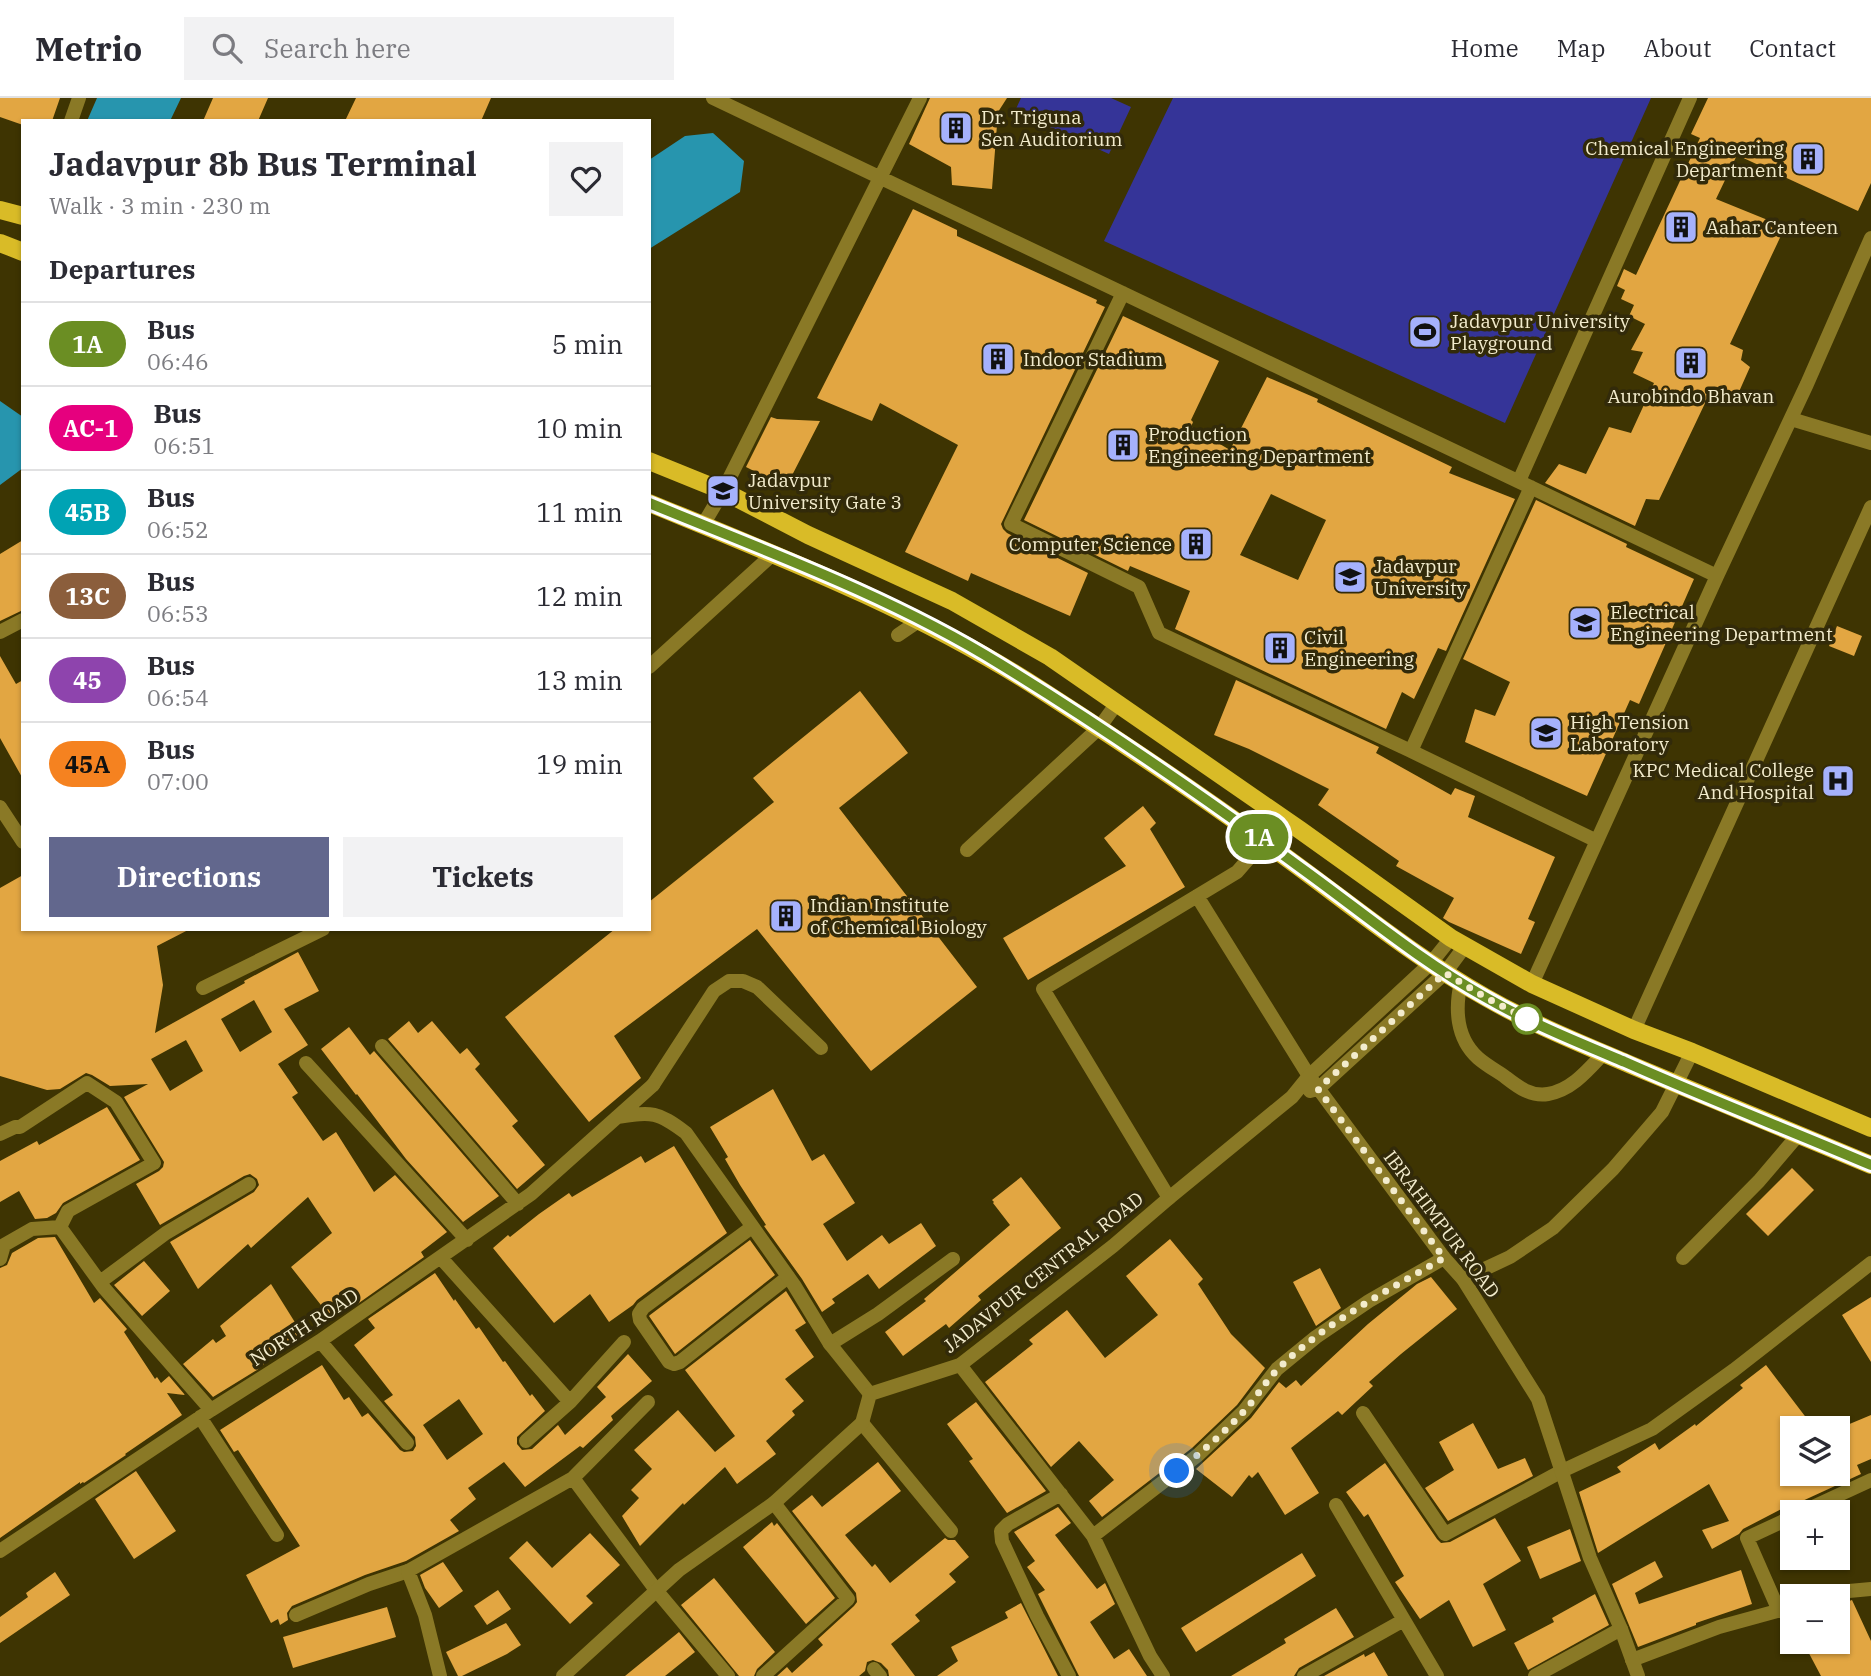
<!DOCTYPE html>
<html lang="en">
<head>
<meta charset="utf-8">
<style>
	:root { --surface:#fff; --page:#f2f2f3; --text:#2b2b33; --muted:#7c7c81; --line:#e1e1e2; --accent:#62678d }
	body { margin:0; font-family:"IBM Plex Serif",serif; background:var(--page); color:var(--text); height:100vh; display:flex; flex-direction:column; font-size:26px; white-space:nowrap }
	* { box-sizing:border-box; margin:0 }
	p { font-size:23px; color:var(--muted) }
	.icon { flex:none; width:38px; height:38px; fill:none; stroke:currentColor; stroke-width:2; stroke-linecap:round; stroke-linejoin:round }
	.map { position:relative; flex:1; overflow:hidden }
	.details { position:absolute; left:21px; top:21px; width:630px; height:812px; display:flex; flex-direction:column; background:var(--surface); border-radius:0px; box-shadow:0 2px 5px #0004 }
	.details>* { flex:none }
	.badge { padding:0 14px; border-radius:23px; font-size:24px; line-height:46px }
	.fabs { position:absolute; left:1780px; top:1318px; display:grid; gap:14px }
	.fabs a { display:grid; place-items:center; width:70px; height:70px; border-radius:0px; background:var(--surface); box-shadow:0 2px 5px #0004; font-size:35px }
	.you { position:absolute; width:35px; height:35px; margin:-18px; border:5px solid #fff; border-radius:50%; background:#1a73e8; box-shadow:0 0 0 10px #1a73e833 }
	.map>.badge { position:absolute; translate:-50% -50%; box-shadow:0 0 0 4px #fff }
	h2 { padding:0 28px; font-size:26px; line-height:63px }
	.round { display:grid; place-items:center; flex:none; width:74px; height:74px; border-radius:0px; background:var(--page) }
	.summary { display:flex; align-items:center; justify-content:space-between; height:119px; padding:0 28px }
	h1 { font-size:33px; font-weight:700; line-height:52px }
	.button { display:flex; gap:14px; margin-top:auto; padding:14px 28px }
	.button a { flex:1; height:80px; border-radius:0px; background:var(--accent); color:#fff; font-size:28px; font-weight:700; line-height:80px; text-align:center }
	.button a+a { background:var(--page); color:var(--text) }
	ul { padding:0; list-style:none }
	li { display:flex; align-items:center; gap:21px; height:84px; padding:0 28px; border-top:2px solid var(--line) }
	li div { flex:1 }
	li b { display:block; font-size:26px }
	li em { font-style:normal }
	li .badge { min-width:77px; font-weight:700; text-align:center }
	header { display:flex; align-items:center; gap:42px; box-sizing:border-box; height:98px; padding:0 35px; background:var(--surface); border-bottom:2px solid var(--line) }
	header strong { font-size:33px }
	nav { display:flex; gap:38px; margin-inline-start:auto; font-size:24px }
	.search { width:490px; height:63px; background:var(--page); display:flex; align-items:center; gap:18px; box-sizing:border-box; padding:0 24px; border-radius:0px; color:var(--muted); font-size:26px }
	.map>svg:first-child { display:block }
</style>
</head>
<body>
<header>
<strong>Metrio</strong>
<div class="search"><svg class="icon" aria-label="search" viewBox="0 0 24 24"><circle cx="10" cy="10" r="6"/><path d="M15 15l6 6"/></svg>Search here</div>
<nav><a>Home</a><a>Map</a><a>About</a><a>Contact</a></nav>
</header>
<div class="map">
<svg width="1871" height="1578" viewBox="0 0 1871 1578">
	<rect width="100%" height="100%" fill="#3e3402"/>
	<path fill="#353498" d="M1021 0H1111L1131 9 1109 56 1015 13Z
		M1173 0H1651L1505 325 1104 143Z"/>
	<path fill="#2795ae" d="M97 0H181L170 23H87Z
		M713 35 744 63 740 94 649 151V62L685 38Z
		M0 303 23 319V370L0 387Z"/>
	<path fill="#e2a642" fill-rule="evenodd" d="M0 0H60L52 23H23V27L0 19Z
		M213 0H268L258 23H203Z
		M356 0H491L481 23H345Z
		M930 0H1007L998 14 992 91 952 87 951 69 909 46Z
		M1708 0H1871V85L1858 113 1737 57 1716 101 1785 129 1730 246 1743 252 1741 262 1750 269 1734 305 1723 299 1717 308 1707 301 1659 402 1646 401 1635 428 1545 385 1559 366 1586 376 1609 329 1631 335 1654 285 1633 275 1643 254 1631 252 1645 226 1629 218 1634 207 1621 201 1625 192 1617 188 1624 171 1636 177 1700 40 1691 36Z
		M913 111 957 132V138L1097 202 1096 205 1105 209 1001 426 1003 431 1007 435 1088 475 1070 518 971 475 968 483 905 454 958 347 880 305 872 323 817 300Z
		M1123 218 1219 263 1191 322 1193 324 1191 329 1230 352 1267 279 1318 301 1317 304 1452 369 1449 375 1515 401 1446 553 1438 550 1414 601 1402 594 1386 631 1175 531 1190 493 1130 468 1128 473 1024 422ZM1271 396 1326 422 1298 482 1240 457Z
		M771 319 777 321 820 323 786 389 746 369Z
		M1536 402 1627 446 1626 449 1694 481 1639 606 1630 602 1587 698 1465 644 1475 611 1495 618 1510 584 1463 561Z
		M23 442V512L0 523V456Z
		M1837 528 1862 538 1854 558 1829 548Z
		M0 558 16 586 23 582V681L0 640Z
		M1236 582 1379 649 1376 655 1451 697 1455 690 1475 698 1468 719 1555 759 1528 821 1535 824 1521 856 1449 824 1443 820 1454 800 1396 768 1399 763 1318 707 1329 691 1249 651 1214 637Z
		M860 593 908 655 839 710 977 889 871 973 757 831 614 938 641 980 589 1024 505 919 615 831H649V804L774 704 753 680Z
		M1143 708 1156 725 1150 731 1185 789 1028 882 1003 840 1126 768 1104 740Z
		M23 777V831H190L157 848 163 887 155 935 245 885 244 883 298 854 319 893 284 911 308 947 278 966 298 995 292 999 323 1043 336 1034 374 1094 395 1077 447 1134 421 1154 424 1159 356 1207 349 1199 328 1216 291 1169 332 1135 308 1099 251 1150 248 1146 198 1191 170 1144 254 1094 259 1087 257 1081 250 1076 244 1078 160 1127 136 1086 159 1073 163 1069 164 1064 124 999 148 986 110 988 92 977 86 975 60 991 47 992 0 978V790ZM254 902 272 934 240 954 221 921ZM186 942 203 973 170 993 151 961Z
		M409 923 418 935 432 923 460 956 467 950 480 966 475 971 518 1023 512 1028 545 1067 517 1091 388 941Z
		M349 929 370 957 374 953 499 1098 463 1124 406 1061 357 996 356 997 321 951Z
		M773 991 812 1063 824 1056 855 1105 823 1126 847 1163 882 1137 889 1146 921 1125 936 1148 879 1191 868 1176 832 1201 835 1205 822 1214 802 1181 764 1128 766 1127 740 1087 725 1061 728 1059 710 1029Z
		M107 1009 140 1062 63 1105 56 1115 47 1120 35 1121 19 1093 0 1104V1063L37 1043 39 1047Z
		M674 1048 727 1135 637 1202 633 1207 609 1224 590 1196 554 1225 493 1150 508 1137 510 1139 539 1116 569 1095 572 1099 641 1058 645 1065Z
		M1792 1070 1814 1092 1768 1138 1746 1116Z
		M1021 1079 1061 1130 978 1198 981 1202 949 1230 946 1226 903 1258 885 1234 926 1203 924 1201 1010 1127 993 1105 994 1104 992 1102Z
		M55 1139 94 1205 100 1200 127 1231 124 1234 155 1281 157 1279 161 1285 169 1278 185 1297 167 1295 182 1317 125 1356 126 1357 84 1385 83 1384 80 1386V1384L0 1440V1170L7 1167 12 1155 38 1140Z
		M1170 1141 1203 1181 1198 1186 1231 1236 1265 1270 1237 1307 1192 1350 1102 1419 1089 1403 1114 1382 1079 1343 1051 1369 985 1284 1033 1246 1029 1242 1067 1212 1105 1260 1158 1217 1126 1178Z
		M750 1142 775 1177 675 1256 649 1218 650 1217Z
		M144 1163 170 1193 142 1218 114 1187Z
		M1320 1170 1341 1210 1316 1228 1293 1184Z
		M435 1175 454 1203 455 1201 476 1231 479 1229 503 1264 505 1263 530 1298 532 1296 545 1313 517 1339V1346L522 1352 532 1351 558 1327 565 1337 606 1299 597 1289 628 1256 652 1283 611 1318 613 1322 583 1350 580 1348 525 1389 504 1364 468 1390 476 1401 450 1422 459 1433 406 1463 365 1477 292 1508 287 1515 288 1522 280 1527 278 1521 271 1525 246 1477 300 1448 238 1352 234 1354 220 1332 322 1267 344 1302 349 1299 362 1319 368 1315 400 1352 404 1354 413 1353 416 1348 415 1339 384 1303 393 1297 354 1247 375 1230 368 1221ZM459 1301 483 1336 447 1362 423 1327Z
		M1431 1179 1457 1211 1401 1256 1369 1284 1373 1288 1342 1317 1338 1313 1291 1350 1319 1395 1285 1417 1258 1374 1252 1380 1249 1377 1232 1399 1196 1371 1251 1320 1279 1284 1286 1290 1296 1282 1301 1288 1368 1226 1417 1186Z
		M271 1186 301 1234 257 1272 213 1299 183 1266 213 1241 216 1245 226 1238 220 1228Z
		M786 1193 806 1225 795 1232 814 1259 785 1281 804 1303 792 1313 795 1317 766 1343 776 1356 737 1386 725 1369 684 1407 683 1405 640 1448 622 1418 639 1400 631 1392 652 1371 634 1352 678 1312 715 1354 735 1338 685 1272Z
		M1871 1199V1264L1842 1217Z
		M1766 1267 1814 1330H1792V1376H1838V1325L1840 1330 1871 1317V1361L1857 1367 1861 1376 1798 1405 1793 1410H1790L1789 1407 1743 1431 1739 1436 1712 1451 1702 1432 1729 1423 1709 1386 1598 1455 1579 1394 1621 1374 1617 1369 1655 1345 1659 1352 1695 1326 1696 1328 1743 1290 1740 1287Z
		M976 1304 1046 1393 1007 1415 969 1363 973 1361 947 1326Z
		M1473 1325 1498 1371 1525 1360 1533 1378 1448 1423 1425 1390 1454 1372 1439 1344Z
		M878 1364 901 1393 845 1437 872 1469 875 1466 890 1485 945 1440 948 1442H955L969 1459 949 1476 956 1484 915 1517 920 1523 891 1546 915 1578H889L888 1572 881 1565 873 1562 867 1564 865 1573 859 1578H777L787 1569 792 1575 823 1547 818 1541 854 1508 857 1504 856 1495 792 1413 812 1397 822 1409Z
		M1385 1365 1437 1441 1441 1445 1450 1444 1495 1420 1521 1463 1483 1486 1506 1532 1473 1549 1449 1502 1420 1521 1395 1484 1404 1478 1368 1416 1364 1419 1346 1394Z
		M136 1373 176 1433 134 1461 95 1401Z
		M1058 1409 1071 1425 1055 1437 1097 1491 1105 1485 1115 1506 1090 1524 1114 1561 1129 1551 1147 1578H1079L1038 1496 1045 1492 1027 1469 1035 1463 1014 1434Z
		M772 1424 774 1428 777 1425 835 1500 806 1526 743 1449Z
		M1570 1431 1581 1463 1540 1481 1527 1449Z
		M590 1435 620 1467 586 1498 593 1505 570 1526 509 1460 527 1443 552 1470Z
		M1302 1455 1316 1478 1196 1554 1181 1530Z
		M1655 1463 1663 1479 1635 1495 1639 1506 1741 1472 1752 1506 1696 1525V1527L1638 1549 1612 1486Z
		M443 1464 463 1493 439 1510 425 1490 420 1477Z
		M55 1474 70 1497 0 1545V1519L28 1499 26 1495Z
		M714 1480 775 1554 757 1571 754 1578H739L681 1507Z
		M498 1492 511 1511 487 1527 474 1508Z
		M1595 1496 1609 1527 1528 1572 1514 1545 1554 1524 1552 1520Z
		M1852 1502 1871 1543V1578H1821L1803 1544H1838V1507Z
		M1021 1505 1058 1578H937L958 1563 951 1549 1008 1520 1005 1514Z
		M387 1509 396 1539 293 1570 283 1539Z
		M1336 1510 1354 1539 1299 1570 1294 1578H1231L1286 1545 1284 1541Z
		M506 1525 521 1547 507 1556 462 1578H458L446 1554Z
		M679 1534 695 1554 665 1578H625Z
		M1374 1554 1388 1578H1324L1364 1556 1365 1559Z"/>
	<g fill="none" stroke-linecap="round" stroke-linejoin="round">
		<path stroke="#8a7926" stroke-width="14" d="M713 0 1717 478
			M71 23 79 0
			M1123 195 1011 426 1139 489 1159 535 1411 653 1531 389
			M1791 321 1871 345
			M1519 383 1690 0
			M703 427 723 393 920 0
			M0 534 23 522
			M898 537 920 522
			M1411 653 1597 743
			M0 709 23 744
			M1461 884C1455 910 1456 940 1478 960 1486 967 1495 972 1504 978 1517 988 1530 999 1548 996 1572 992 1588 972 1604 955
			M1532 886 1717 478 1807 286 1871 140
			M653 987 714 893 729 883H743L757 889 821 950
			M752 1129 643 1210 639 1216 640 1222 669 1264 674 1266 680 1264 788 1179
			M1683 1160 1759 1083 1799 1036
			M1463 1181 1510 1159 1553 1130 1613 1071 1662 1014 1692 954
			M830 1246 878 1216 953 1161
			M1336 1407 1437 1578
			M296 1517 369 1486 408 1473
			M874 1571 880 1578
			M763 1578 848 1501 774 1405
			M1304 1578 1404 1522"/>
		<path stroke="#8a7926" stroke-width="14" d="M649 569 773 456
			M967 752 1099 630 1117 605
			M1197 798 1309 978
			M203 890 323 831
			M1634 932 1871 409
			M382 948 518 1106
			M306 965 467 1142
			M618 1019C652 1014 657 1013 686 1035L794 1187 830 1246 870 1296
			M0 1036 15 1029H20L87 985 116 1004 154 1065 68 1113 60 1129 104 1190 211 1312
			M1169 1100 1043 891 1237 774 1264 743
			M441 1160 570 1304
			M0 1161 4 1147 32 1131 60 1129
			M100 1184 166 1135 249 1086
			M320 1243 407 1345
			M960 1267 1093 1438
			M1363 1315 1445 1436 1562 1373 1652 1331 1734 1272 1871 1165
			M200 1319 277 1437
			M862 1325 951 1433
			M526 1343 570 1304 624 1244
			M573 1380 648 1304
			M1061 1396 1008 1426 1001 1433 1002 1443 1037 1518 1069 1578
			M1802 1414 1871 1382
			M0 1453 211 1312 320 1243 531 1096 653 987
			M1831 1498 1849 1493 1871 1491
			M1779 1513 1747 1440 1792 1419
			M1632 1562 1719 1529 1792 1509
			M440 1578 425 1517 408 1473 573 1380 656 1492 728 1578
			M1163 1578 1150 1558 1093 1438 1198 1357 1244 1313 1277 1271 1316 1239 1369 1203 1444 1160
			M1535 1578 1621 1531"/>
		<path stroke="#8a7926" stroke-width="14" d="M1309 978 1444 1160 1463 1181 1538 1301 1590 1460 1621 1531 1638 1578
			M1310 993 1318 991 1445 875 1465 848
			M563 1578 679 1472 774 1405 862 1325 870 1296 960 1267 1113 1148 1169 1100 1292 999 1309 978 1431 865 1451 840"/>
		<path stroke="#d9bb27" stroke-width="18" d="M0 112 23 118
			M0 145 23 154
			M649 363 723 393 808 437 952 503 1050 559 1300 732 1451 840 1532 886 1634 932 1692 954 1871 1030
			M649 405C783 460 919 513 1041 592 1123 645 1205 700 1284 758 1350 806 1414 859 1485 899 1532 926 1582 946 1631 967 1711 1001 1791 1033 1871 1067"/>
	</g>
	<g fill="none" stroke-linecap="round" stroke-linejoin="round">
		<defs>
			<path id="line" d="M649 405C766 453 892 499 1000 566 1103 629 1204 699 1301 770 1362 814 1420 863 1485 899 1530 925 1577 944 1625 964 1706 1000 1789 1032 1871 1067"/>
		</defs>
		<use href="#line" stroke="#fff" stroke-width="16"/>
		<use href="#line" stroke="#6b8e23" stroke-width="10"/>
		<path stroke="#f3eccd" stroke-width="7" stroke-dasharray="0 12.6" d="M1177 1373C1201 1355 1225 1334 1245 1312 1257 1299 1266 1282 1279 1270 1326 1224 1387 1193 1444 1160L1318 991 1445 875 1485 899 1527 921"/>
	</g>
	<defs>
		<symbol id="building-square" viewBox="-11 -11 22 22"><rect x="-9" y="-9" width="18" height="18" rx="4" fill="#a5b1fc" stroke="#322a0a"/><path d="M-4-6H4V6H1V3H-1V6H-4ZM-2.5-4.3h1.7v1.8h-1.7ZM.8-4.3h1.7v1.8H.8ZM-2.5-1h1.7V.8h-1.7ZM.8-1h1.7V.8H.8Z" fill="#111"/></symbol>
		<symbol id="stadium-square" viewBox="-11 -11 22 22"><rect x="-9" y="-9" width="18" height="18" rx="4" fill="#a5b1fc" stroke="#322a0a"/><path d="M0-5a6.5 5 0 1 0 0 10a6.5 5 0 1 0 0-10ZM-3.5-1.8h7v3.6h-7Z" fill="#111"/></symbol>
		<symbol id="university-square" viewBox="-11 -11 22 22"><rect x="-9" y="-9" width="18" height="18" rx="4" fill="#a5b1fc" stroke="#322a0a"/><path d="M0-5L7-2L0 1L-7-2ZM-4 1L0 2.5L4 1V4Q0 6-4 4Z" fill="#111"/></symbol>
		<symbol id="hospital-square" viewBox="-11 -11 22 22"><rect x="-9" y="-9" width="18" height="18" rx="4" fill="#a5b1fc" stroke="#322a0a"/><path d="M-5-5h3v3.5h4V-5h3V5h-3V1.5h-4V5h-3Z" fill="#111"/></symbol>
	</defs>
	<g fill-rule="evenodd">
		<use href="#building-square" x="937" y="11" width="38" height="38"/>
		<use href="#building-square" x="1789" y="42" width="38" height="38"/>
		<use href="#building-square" x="1662" y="110" width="38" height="38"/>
		<use href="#stadium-square" x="1406" y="215" width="38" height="38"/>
		<use href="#building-square" x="979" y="242" width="38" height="38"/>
		<use href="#building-square" x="1672" y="246" width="38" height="38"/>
		<use href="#building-square" x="1104" y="328" width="38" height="38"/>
		<use href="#university-square" x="704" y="374" width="38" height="38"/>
		<use href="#building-square" x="1177" y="427" width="38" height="38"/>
		<use href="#university-square" x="1331" y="460" width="38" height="38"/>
		<use href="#university-square" x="1566" y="506" width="38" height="38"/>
		<use href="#building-square" x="1261" y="531" width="38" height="38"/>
		<use href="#university-square" x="1527" y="616" width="38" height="38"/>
		<use href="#hospital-square" x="1819" y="664" width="38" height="38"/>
		<use href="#building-square" x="767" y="799" width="38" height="38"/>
	</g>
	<circle fill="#fff" stroke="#6b8e23" stroke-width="3.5" cx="1527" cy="921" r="14"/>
	<g text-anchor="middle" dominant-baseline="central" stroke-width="7" stroke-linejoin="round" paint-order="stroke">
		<g font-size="19" fill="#f3eccd" stroke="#322a0a" text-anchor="start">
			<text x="981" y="19">Dr. Triguna<tspan x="981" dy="22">Sen Auditorium</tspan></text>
			<text x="1784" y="50" text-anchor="end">Chemical Engineering<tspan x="1784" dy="22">Department</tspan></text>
			<text x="1706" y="129">Aahar Canteen</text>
			<text x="1450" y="223">Jadavpur University<tspan x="1450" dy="22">Playground</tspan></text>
			<text x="1023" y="261">Indoor Stadium</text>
			<text x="1691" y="298" text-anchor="middle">Aurobindo Bhavan</text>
			<text x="1148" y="336">Production<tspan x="1148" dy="22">Engineering Department</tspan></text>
			<text x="748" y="382">Jadavpur<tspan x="748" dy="22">University Gate 3</tspan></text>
			<text x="1172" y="446" text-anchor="end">Computer Science</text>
			<text x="1374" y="468">Jadavpur<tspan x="1374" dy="22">University</tspan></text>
			<text x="1610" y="514">Electrical<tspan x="1610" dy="22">Engineering Department</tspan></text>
			<text x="1304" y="539">Civil<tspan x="1304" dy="22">Engineering</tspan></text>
			<text x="1570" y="624">High Tension<tspan x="1570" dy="22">Laboratory</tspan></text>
			<text x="1814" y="672" text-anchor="end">KPC Medical College<tspan x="1814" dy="22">And Hospital</tspan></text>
			<text x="810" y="807">Indian Institute<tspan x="810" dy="22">of Chemical Biology</tspan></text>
		</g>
		<g font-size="19" fill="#f3eccd" stroke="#322a0a">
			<text transform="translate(1442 1126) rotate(53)">IBRAHIMPUR ROAD</text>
			<text transform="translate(1043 1174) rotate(-38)">JADAVPUR CENTRAL ROAD</text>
			<text transform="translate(304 1229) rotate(-33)">NORTH ROAD</text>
		</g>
	</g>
</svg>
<div class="fabs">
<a><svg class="icon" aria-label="layers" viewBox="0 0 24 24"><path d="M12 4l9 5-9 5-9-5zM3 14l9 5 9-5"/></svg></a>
<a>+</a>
<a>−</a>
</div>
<div class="you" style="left:1177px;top:1373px"></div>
<b class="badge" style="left:1259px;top:739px;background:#6b8e23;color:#fff">1A</b>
<section class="details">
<div class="summary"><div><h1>Jadavpur 8b Bus Terminal</h1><p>Walk · 3 min · 230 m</p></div><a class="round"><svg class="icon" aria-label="heart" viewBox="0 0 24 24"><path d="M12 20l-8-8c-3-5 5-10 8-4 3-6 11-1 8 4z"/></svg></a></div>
<h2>Departures</h2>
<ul>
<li><span class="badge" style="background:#6b8e23;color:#fff">1A</span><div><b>Bus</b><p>06:46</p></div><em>5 min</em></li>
<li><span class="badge" style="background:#e6007e;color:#fff">AC-1</span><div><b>Bus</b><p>06:51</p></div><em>10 min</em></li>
<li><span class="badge" style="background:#00a3b4;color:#fff">45B</span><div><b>Bus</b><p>06:52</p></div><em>11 min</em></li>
<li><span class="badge" style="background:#8b5e3c;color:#fff">13C</span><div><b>Bus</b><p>06:53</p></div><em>12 min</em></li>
<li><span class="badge" style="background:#8e44ad;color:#fff">45</span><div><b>Bus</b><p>06:54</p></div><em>13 min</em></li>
<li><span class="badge" style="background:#f58220;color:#111">45A</span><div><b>Bus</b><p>07:00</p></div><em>19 min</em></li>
</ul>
<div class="button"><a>Directions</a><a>Tickets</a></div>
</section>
</div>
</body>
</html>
